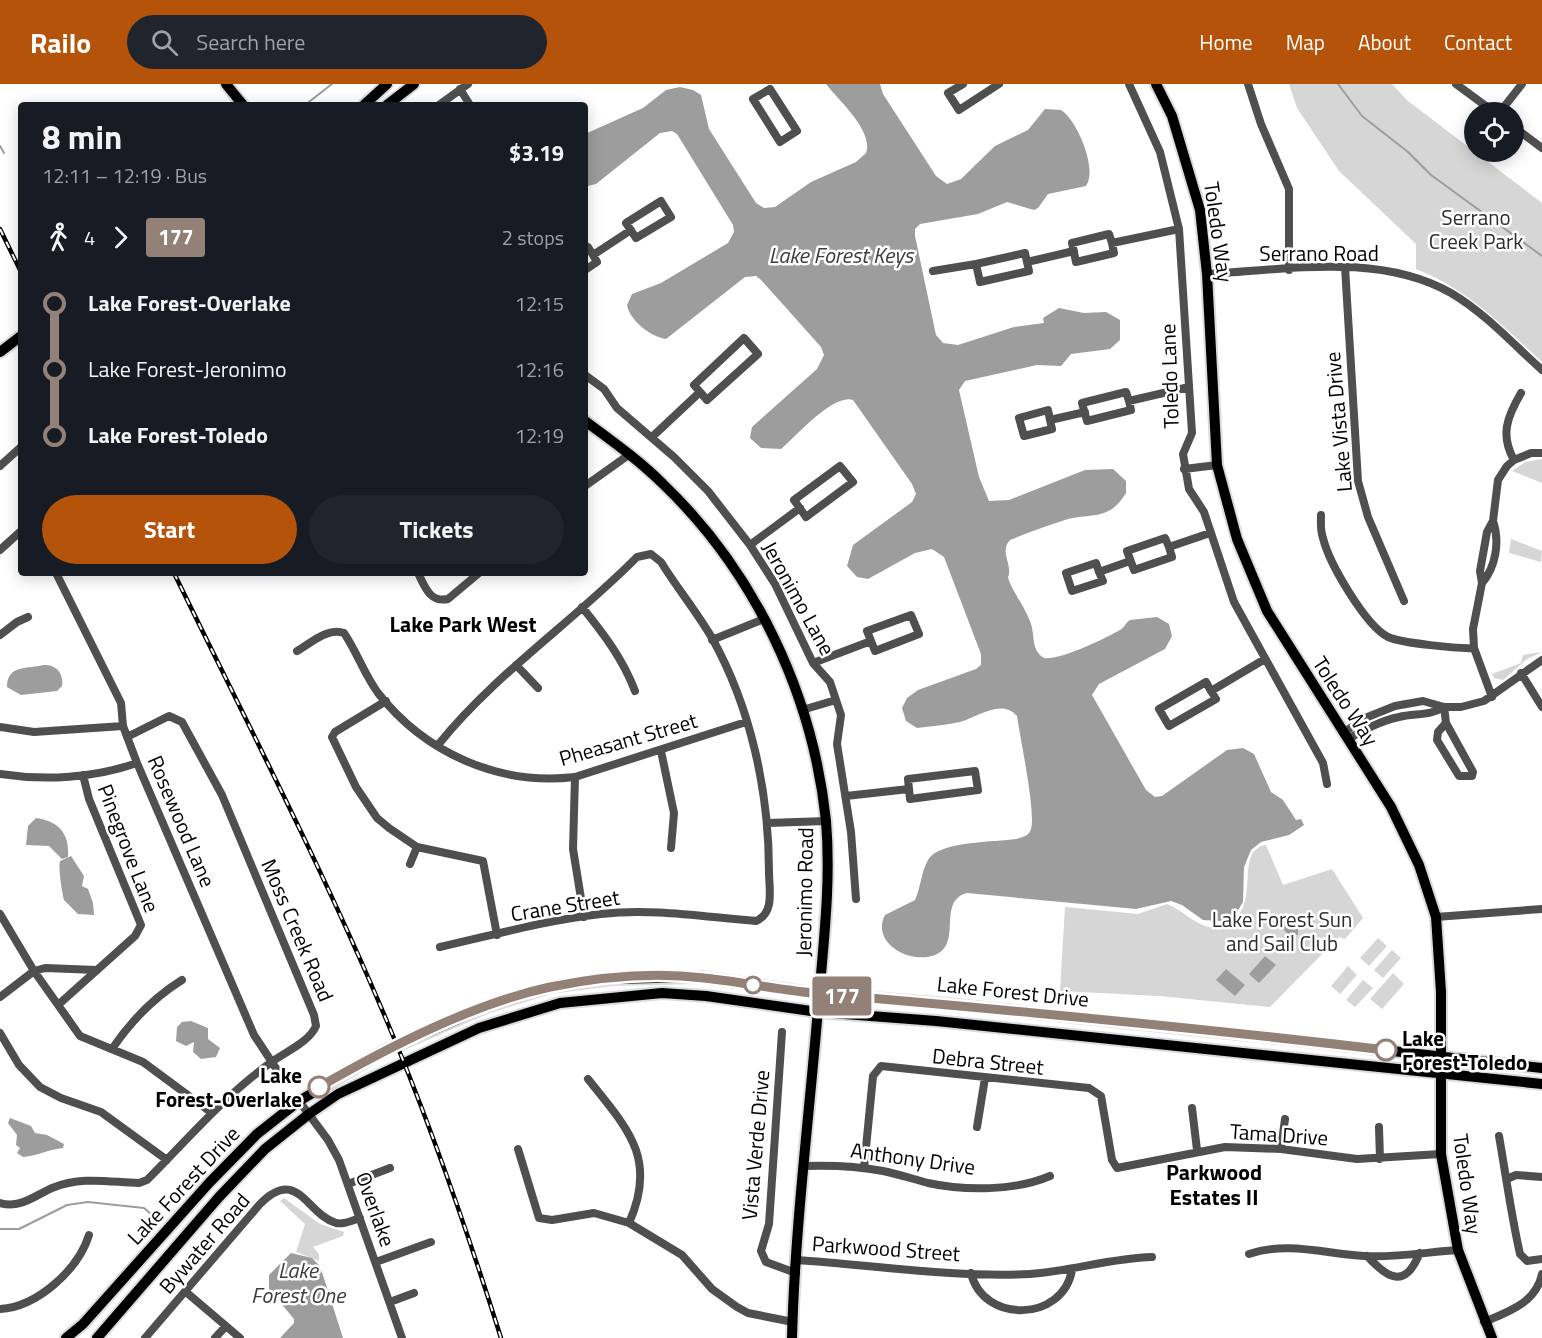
<!DOCTYPE html>
<html lang="en">
<head>
<meta charset="utf-8">
<style>
	:root { --surface:#171b24; --page:#20242c; --text:#f1f3f6; --muted:#9ea1a6; --accent:#b45309 }
	body { margin:0; font-family:"Titillium Web",sans-serif; background:var(--page); color:var(--text); height:100vh; display:flex; flex-direction:column; font-size:22px; white-space:nowrap }
	* { box-sizing:border-box; margin:0 }
	p { font-size:20px; color:var(--muted) }
	.icon { flex:none; width:33px; height:33px; fill:none; stroke:currentColor; stroke-width:2; stroke-linecap:round; stroke-linejoin:round }
	.map { position:relative; flex:1; overflow:hidden }
	.details { position:absolute; left:18px; top:18px; width:570px; height:474px; display:flex; flex-direction:column; background:var(--surface); border-radius:6px; box-shadow:0 3px 15px #0003 }
	.details>* { flex:none }
	.badge { padding:0 12px; border-radius:4px; font-size:21px; line-height:39px }
	.buttons { position:absolute; left:1464px; top:18px; display:grid; gap:12px }
	.buttons a { display:grid; place-items:center; width:60px; height:60px; border-radius:50%; background:var(--surface); box-shadow:0 3px 15px #0003; font-size:30px }
	.map>.badge { position:absolute; translate:-50% -50%; box-shadow:0 0 0 3px #fff }
	.legs { display:flex; align-items:center; gap:9px; height:66px; padding:0 24px; font-size:20px }
	.legs p { margin-inline-start:auto }
	.summary { display:flex; align-items:center; justify-content:space-between; height:102px; padding:0 24px }
	h1 { font-size:33px; font-weight:700; line-height:45px }
	.primary-button { display:flex; gap:12px; margin-top:auto; padding:12px 24px }
	.primary-button a { flex:1; height:69px; border-radius:36px; background:var(--accent); color:#fff; font-size:24px; font-weight:700; line-height:69px; text-align:center }
	.primary-button a+a { background:var(--page); color:var(--text) }
	ul { padding:0 24px; list-style:none }
	li { display:flex; align-items:center; gap:21px; height:66px; font-size:22px }
	li i { display:grid; place-items:center; width:9px; height:100%; margin:0 8px; background:currentColor }
	li i::after { content:''; width:15px; height:15px; margin:-8px; border:4px solid; border-radius:50%; background:var(--surface) }
	li p { margin-inline-start:auto }
	li:first-child i { background:linear-gradient(#0000 50%,currentColor 0) }
	li:last-child i { background:linear-gradient(currentColor 50%,#0000 0) }
	header { display:flex; align-items:center; gap:36px; box-sizing:border-box; height:84px; padding:0 30px; background:var(--accent); color:#fff }
	header strong { font-size:28px }
	nav { display:flex; gap:33px; margin-inline-start:auto; font-size:21px }
	.search { width:420px; height:54px; background:var(--page); display:flex; align-items:center; gap:15px; box-sizing:border-box; padding:0 21px; border-radius:33px; color:var(--muted); font-size:22px }
	.map>svg:first-child { display:block }
</style>
</head>
<body>
<header>
<strong>Railo</strong>
<div class="search"><svg class="icon" aria-label="search" viewBox="0 0 24 24"><circle cx="10" cy="10" r="6"/><path d="M15 15l6 6"/></svg>Search here</div>
<nav><a>Home</a><a>Map</a><a>About</a><a>Contact</a></nav>
</header>
<div class="map">
<svg width="1542" height="1254" viewBox="0 0 1542 1254">
	<rect width="100%" height="100%" fill="#fff"/>
	<path fill="#d6d6d6" d="M1289 0H1392L1408 17 1542 119V278C1502 241 1467 205 1416 185V160L1339 87 1297 24Z
		M1542 375V399L1512 387 1525 378Z
		M1511 455 1542 467 1541 478 1509 469Z
		M1542 568 1527 575 1503 596 1494 594 1492 590 1521 579 1523 571Z
		M1266 761 1283 801 1332 785 1363 834 1345 855 1339 853 1270 923 1159 912 1060 907 1065 823 1138 830 1167 820C1182 826 1193 839 1208 843 1214 844 1220 842 1226 840 1264 825 1232 766 1266 761Z
		M1378 854 1387 862 1369 882 1360 874Z
		M1392 866 1401 874 1383 894 1374 886Z
		M1348 882 1357 891 1340 910 1331 902Z
		M1393 889 1404 900 1382 925 1370 915Z
		M1363 896 1373 904 1355 923 1346 916Z
		M284 1114 320 1140 344 1148 343 1152 313 1163 319 1170V1177L296 1168 305 1140 280 1117Z"/>
	<path fill="#9d9d9d" d="M826 0H880L883 10 936 92 947 100 961 95 995 62 1028 46 1045 25 1061 26C1077 36 1098 85 1086 102L1048 110 1038 124 1034 126 1007 118 978 130 920 140 915 145V152L936 251 943 259 958 261 1014 243 1044 239 1043 234 1059 224 1084 229 1106 228 1120 236V256L1110 265 1071 270 1061 282 1037 281 965 297 959 306 979 393 989 417 1009 416 1085 386 1113 385 1126 397V409C1109 437 1092 429 1068 435 1049 441 1029 448 1010 456 999 468 1013 480 1008 494 1014 511 1025 522 1031 540 1035 552 1031 566 1044 574 1059 577 1106 554 1120 546 1125 543 1126 538 1130 536L1157 533 1169 540 1172 552 1165 565 1099 600 1092 611 1146 706 1155 713 1162 712 1227 666 1243 664 1254 670 1271 708 1283 716 1296 736 1301 735 1304 741 1289 751 1261 758 1251 766 1244 783 1243 818 1237 828 1221 837 1203 836 1182 821 1171 817 1136 825 967 809C937 817 962 858 937 870 913 882 870 860 885 831L915 816C921 803 921 788 928 776 938 757 996 758 1016 755 1023 753 1029 752 1031 745 1036 729 1020 653 1017 632 1002 614 977 633 960 638 946 641 931 642 917 644L906 637 902 624 907 614 918 606 976 585 981 581V570L944 473 932 465 915 469 868 495 857 493 847 482 853 461 912 418 916 410 912 400 853 316C834 309 796 352 781 365L761 364 750 354 752 343 817 285 824 271 821 263 761 196 756 192 745 193 666 255C651 253 630 237 627 221L632 210 661 199 728 159 734 148 733 141 677 50 672 47 660 49 596 100 588 102 585 98V50L643 24 666 6 680 3 693 6 701 11 709 45 756 119 764 124 775 123 811 98 856 78 866 69C874 47 839 17 826 0Z
		M43 581C56 580 64 589 62 602L57 607 21 611 7 603C7 580 29 585 43 581Z
		M36 734C58 737 70 749 68 773L62 775 49 762 26 761 28 742Z
		M71 772 84 792 82 802 88 805 93 819 94 831 78 830 64 816C62 808 58 784 60 777Z
		M1289 834 1304 840 1303 844 1298 845V851L1288 850 1283 845 1284 838Z
		M1265 872 1276 881 1259 899 1249 890Z
		M1226 885 1245 901 1235 912 1216 896Z
		M191 937 208 944V955L220 964 216 973 201 975 193 968 194 958 186 962 176 957 177 943 182 938Z
		M10 1034 31 1042 35 1049 47 1051 64 1060 63 1064C49 1065 38 1072 23 1073L17 1069 20 1064 16 1061 17 1051 8 1039Z
		M291 1169 312 1174 320 1182 343 1254H280L294 1239V1235L269 1205V1191Z"/>
	<g fill="none" stroke-linecap="round" stroke-linejoin="round">
		<path stroke="#9d9d9d" stroke-width="2" d="M1338 0 1362 32 1408 68 1431 91 1542 172
			M305 21 332 0
			M0 62 4 69
			M0 1145H19L67 1121 88 1118 144 1124 152 1131"/>
		<defs>
			<path id="major" d="M226 0 243 21
				M1156 0 1172 32 1200 126 1207 190 1217 381 1237 455 1267 527 1391 723 1419 781 1436 833 1441 908V1070L1458 1166 1492 1254
				M364 21 387 0
				M387 21 414 0
				M0 268 21 252
				M585 337C612 357 639 376 663 400 755 488 813 611 826 737 831 796 824 854 819 913 810 1026 795 1140 792 1254
				M66 1254 83 1240 209 1099 257 1050 299 1017 382 968 486 923 550 903 612 895 701 893 819 910 937 919 1287 955 1542 984
				M97 1254 219 1113 265 1065 309 1030 338 1010 479 944 560 919 662 909 706 912 818 928 936 937 1542 1000"/>
		</defs>
		<use href="#major" stroke="#dbdbdb" stroke-width="14"/>
		<path stroke="#4f4f4f" stroke-width="8" d="M963 0 948 9 959 26 999 0
			M1129 0 1160 68 1179 145 1192 349 1183 370 1189 405 1204 428 1234 518 1323 679 1327 700
			M1248 0 1261 40 1289 105V186
			M1456 0 1494 28
			M460 5 470 21
			M770 5 797 47 780 58 753 15Z
			M439 21 468 0
			M1500 28 1522 0
			M1514 43 1542 64
			M661 117 671 133 636 154 626 139Z
			M1112 159 1114 169 1076 178 1072 159 1109 150 1112 159 1179 145
			M585 164 588 163 593 171
			M1027 178 1029 187 980 198 976 180 1025 169 1027 178 1074 167
			M1345 183 1358 397 1368 433 1404 517
			M585 186 597 178 593 171 631 146
			M933 187 976 180
			M1207 190C1287 186 1378 168 1451 209 1485 229 1513 260 1542 286
			M585 291 604 305 617 324 674 373 708 407 750 461 775 500 813 579 830 598 841 631 837 660 851 748 856 815
			M1129 317 1131 326 1087 337 1082 319 1126 308 1129 317 1189 303
			M1050 336 1052 345 1024 352 1019 334 1048 326 1050 336 1085 328
			M652 353 700 308 694 301 744 254 758 270 707 316 700 308
			M1514 376 1531 369H1542
			M0 382 21 363
			M840 382 853 398 806 433 794 416Z
			M1184 385 1217 381
			M585 402 630 370
			M1321 431C1321 439 1320 446 1323 454 1329 479 1365 541 1388 553 1401 559 1459 565 1474 564
			M750 461 800 424
			M1169 463 1172 473 1134 486 1127 467 1165 454 1169 463 1210 449
			M0 466 21 447
			M1099 488 1103 497 1072 507 1066 489 1096 479 1099 488 1130 477
			M56 489 121 619 123 642 137 679 254 951 283 995
			M418 489C425 503 430 519 448 515L479 489
			M1482 499C1496 483 1500 457 1493 437
			M582 523C603 549 623 575 635 607
			M0 551 17 538 28 533
			M712 556 764 535
			M297 567C311 559 328 543 344 549 357 568 364 590 378 609 425 669 499 702 575 693L746 638
			M813 579 871 557 867 547 911 531 919 550 875 567 871 557
			M516 581 538 604
			M1521 589 1542 623
			M1211 607 1206 598 1159 625 1169 642 1216 615 1211 607 1265 575
			M1492 613 1474 564 1473 545 1482 499 1480 487 1487 448 1493 437 1498 396 1507 382 1514 376C1500 351 1507 333 1521 309
			M386 617 335 648 332 653 356 703 377 734 389 744 417 763 483 777 497 851
			M1444 623 1446 639 1473 688 1472 692H1459L1437 656 1438 648 1446 639
			M802 626 836 616
			M0 643 34 648 123 642
			M1343 649 1365 634 1395 622 1423 617 1444 623H1461L1484 617 1542 576
			M1348 655C1364 646 1380 637 1399 633 1415 629 1430 632 1444 623
			M438 661C495 590 573 538 637 473L651 470 661 478C677 504 697 528 712 554 751 624 769 708 769 788 769 805 775 829 756 837 704 833 653 824 601 830 547 836 493 851 440 863
			M661 667 674 729 671 764
			M0 690C45 697 94 694 137 679
			M575 693 573 765 584 833
			M846 712 909 705 908 695 975 687 978 706 910 715 909 705
			M768 739 826 737
			M410 780 417 763
			M0 830 34 887 80 952 143 978 212 1029
			M1436 833 1542 825
			M0 913 34 887 45 884 97 886
			M58 921 135 852 141 841 89 715 83 691
			M782 948 769 1140 761 1167 766 1178 796 1189
			M0 949 19 981 40 1003 61 1014 101 1028 167 1076
			M112 965C131 937 153 914 182 896
			M588 995C627 1044 658 1074 629 1139
			M299 1017 328 1056 339 1076 402 1254
			M1192 1024 1197 1066
			M977 1043 985 994
			M1379 1043 1380 1075
			M1499 1052C1506 1092 1511 1130 1520 1170L1527 1177 1542 1175
			M518 1065 539 1134 552 1136 594 1129 629 1139 682 1171 712 1205 737 1223 748 1229 793 1238
			M1281 1065 1285 1035
			M805 1082C832 1081 856 1082 883 1087 898 1090 913 1095 928 1099 965 1107 1015 1107 1050 1092
			M864 1084 873 992 881 982 1089 1004 1101 1012 1112 1076 1117 1084 1225 1063 1281 1065 1357 1075 1441 1070
			M1507 1095 1516 1091 1542 1093
			M348 1100 390 1084
			M0 1119C20 1125 34 1112 52 1104 82 1092 108 1098 139 1099L147 1096C188 1055 226 1010 273 977 287 967 309 958 316 942L314 931 222 711 182 638 169 632 127 653
			M1249 1170C1287 1157 1326 1170 1364 1172 1395 1174 1427 1168 1458 1166
			M1367 1172C1376 1181 1393 1201 1407 1189 1413 1185 1417 1175 1420 1169
			M797 1176C871 1181 957 1194 1030 1190 1072 1187 1111 1174 1152 1173
			M376 1178 431 1158
			M971 1189C983 1240 1063 1238 1072 1186
			M186 1208 226 1242 215 1254
			M390 1218 414 1209
			M0 1225C37 1223 78 1186 89 1151
			M1484 1238C1508 1228 1536 1219 1542 1190
			M226 1242 240 1254
			M145 1254 260 1120C298 1082 306 1130 336 1139 344 1141 353 1136 360 1134"/>
		<use href="#major" stroke="#000" stroke-width="10"/>
		<defs>
			<path id="rail" d="M0 145 21 188
				M174 489C246 637 322 783 386 935 430 1039 467 1146 501 1254"/>
		</defs>
		<use href="#rail" stroke="#000" stroke-width="4.5"/>
		<use href="#rail" stroke="#fff" stroke-width="2" stroke-dasharray="7" stroke-linecap="butt"/>
	</g>
	<g fill="none" stroke-linecap="round" stroke-linejoin="round">
		<defs>
			<path id="line-1" d="M319 1003C389 963 472 920 550 903 599 893 655 888 704 894 744 898 783 907 823 910 1011 926 1199 944 1386 966"/>
		</defs>
		<use href="#line-1" stroke="#fff" stroke-width="14"/>
		<use href="#line-1" stroke="#938177" stroke-width="9"/>
	</g>
	<g fill="#fff" stroke="#938177" stroke-width="3">
		<circle cx="753" cy="901" r="8"/>
		<circle cx="1386" cy="966" r="10"/>
		<circle cx="319" cy="1003" r="10"/>
	</g>
	<g text-anchor="middle" dominant-baseline="central" stroke-width="5" stroke-linejoin="round" paint-order="stroke">
		<g font-size="21" fill="#2d2d2d" stroke="#fff">
			<text x="1476" y="133">Serrano<tspan x="1476" dy="24">Creek Park</tspan></text>
			<text x="1282" y="835">Lake Forest Sun<tspan x="1282" dy="24">and Sail Club</tspan></text>
		</g>
		<g font-size="21" fill="#000" stroke="#fff">
			<text transform="translate(1219 148) rotate(82)">Toledo Way</text>
			<text x="1319" y="169">Serrano Road</text>
			<text transform="translate(1169 292) rotate(-92)">Toledo Lane</text>
			<text transform="translate(1338 338) rotate(-95)">Lake Vista Drive</text>
			<text transform="translate(799 514) rotate(61)">Jeronimo Lane</text>
			<text transform="translate(1346 617) rotate(57)">Toledo Way</text>
			<text transform="translate(628 655) rotate(-16)">Pheasant Street</text>
			<text transform="translate(182 737) rotate(67)">Rosewood Lane</text>
			<text transform="translate(129 764) rotate(69)">Pinegrove Lane</text>
			<text transform="translate(804 808) rotate(-89)">Jeronimo Road</text>
			<text transform="translate(565 821) rotate(-9)">Crane Street</text>
			<text transform="translate(298 846) rotate(67)">Moss Creek Road</text>
			<text transform="translate(1013 907) rotate(6)">Lake Forest Drive</text>
			<text transform="translate(988 977) rotate(6)">Debra Street</text>
			<text transform="translate(1279 1050) rotate(4)">Tama Drive</text>
			<text transform="translate(755 1061) rotate(-85)">Vista Verde Drive</text>
			<text transform="translate(913 1074) rotate(8)">Anthony Drive</text>
			<text transform="translate(1468 1100) rotate(82)">Toledo Way</text>
			<text transform="translate(183 1101) rotate(-47)">Lake Forest Drive</text>
			<text transform="translate(376 1125) rotate(70)">Overlake</text>
			<text transform="translate(204 1159) rotate(-49)">Bywater Road</text>
			<text transform="translate(886 1164) rotate(4)">Parkwood Street</text>
		</g>
		<g font-size="21" font-weight="bold" fill="#000" stroke="#fff" text-anchor="start">
			<text x="1402" y="954">Lake<tspan x="1402" dy="24">Forest-Toledo</tspan></text>
			<text x="302" y="991" text-anchor="end">Lake<tspan x="302" dy="24">Forest-Overlake</tspan></text>
		</g>
		<g font-size="22" font-style="italic" fill="#3e3e3e" stroke="#fff">
			<text x="841" y="171">Lake Forest Keys</text>
			<text x="298" y="1186">Lake<tspan x="298" dy="25">Forest One</tspan></text>
		</g>
		<g font-size="22" font-weight="bold" fill="#000" stroke="#fff">
			<text x="463" y="540">Lake Park West</text>
			<text x="1214" y="1088">Parkwood<tspan x="1214" dy="25">Estates II</tspan></text>
		</g>
	</g>
</svg>
<div class="buttons">
<a><svg class="icon" aria-label="locate" viewBox="0 0 24 24"><circle cx="12" cy="12" r="6"/><path d="M12 2v4M12 18v4M2 12h4M18 12h4"/></svg></a>
</div>
<b class="badge" style="left:842px;top:912px;background:#938177;color:#fff">177</b>
<section class="details">
<div class="summary"><div><h1>8 min</h1><p>12:11 – 12:19 · Bus</p></div><b>$3.19</b></div>
<div class="legs"><svg class="icon" aria-label="walk" viewBox="0 0 24 24"><circle cx="13" cy="4" r="2"/><path d="M13 8l-2 6 4 7M11 14l-3 7M7 12l3-4h3l4 4"/></svg>4<svg class="icon" aria-label="forward" viewBox="0 0 24 24"><path d="M9 5l7 7-7 7"/></svg><b class="badge" style="background:#938177;color:#fff">177</b><p>2 stops</p></div>
<ul>
<li><i style="color:#938177"></i><b>Lake Forest-Overlake</b><p>12:15</p></li>
<li><i style="color:#938177"></i><span>Lake Forest-Jeronimo</span><p>12:16</p></li>
<li><i style="color:#938177"></i><b>Lake Forest-Toledo</b><p>12:19</p></li>
</ul>
<div class="primary-button"><a>Start</a><a>Tickets</a></div>
</section>
</div>
</body>
</html>
